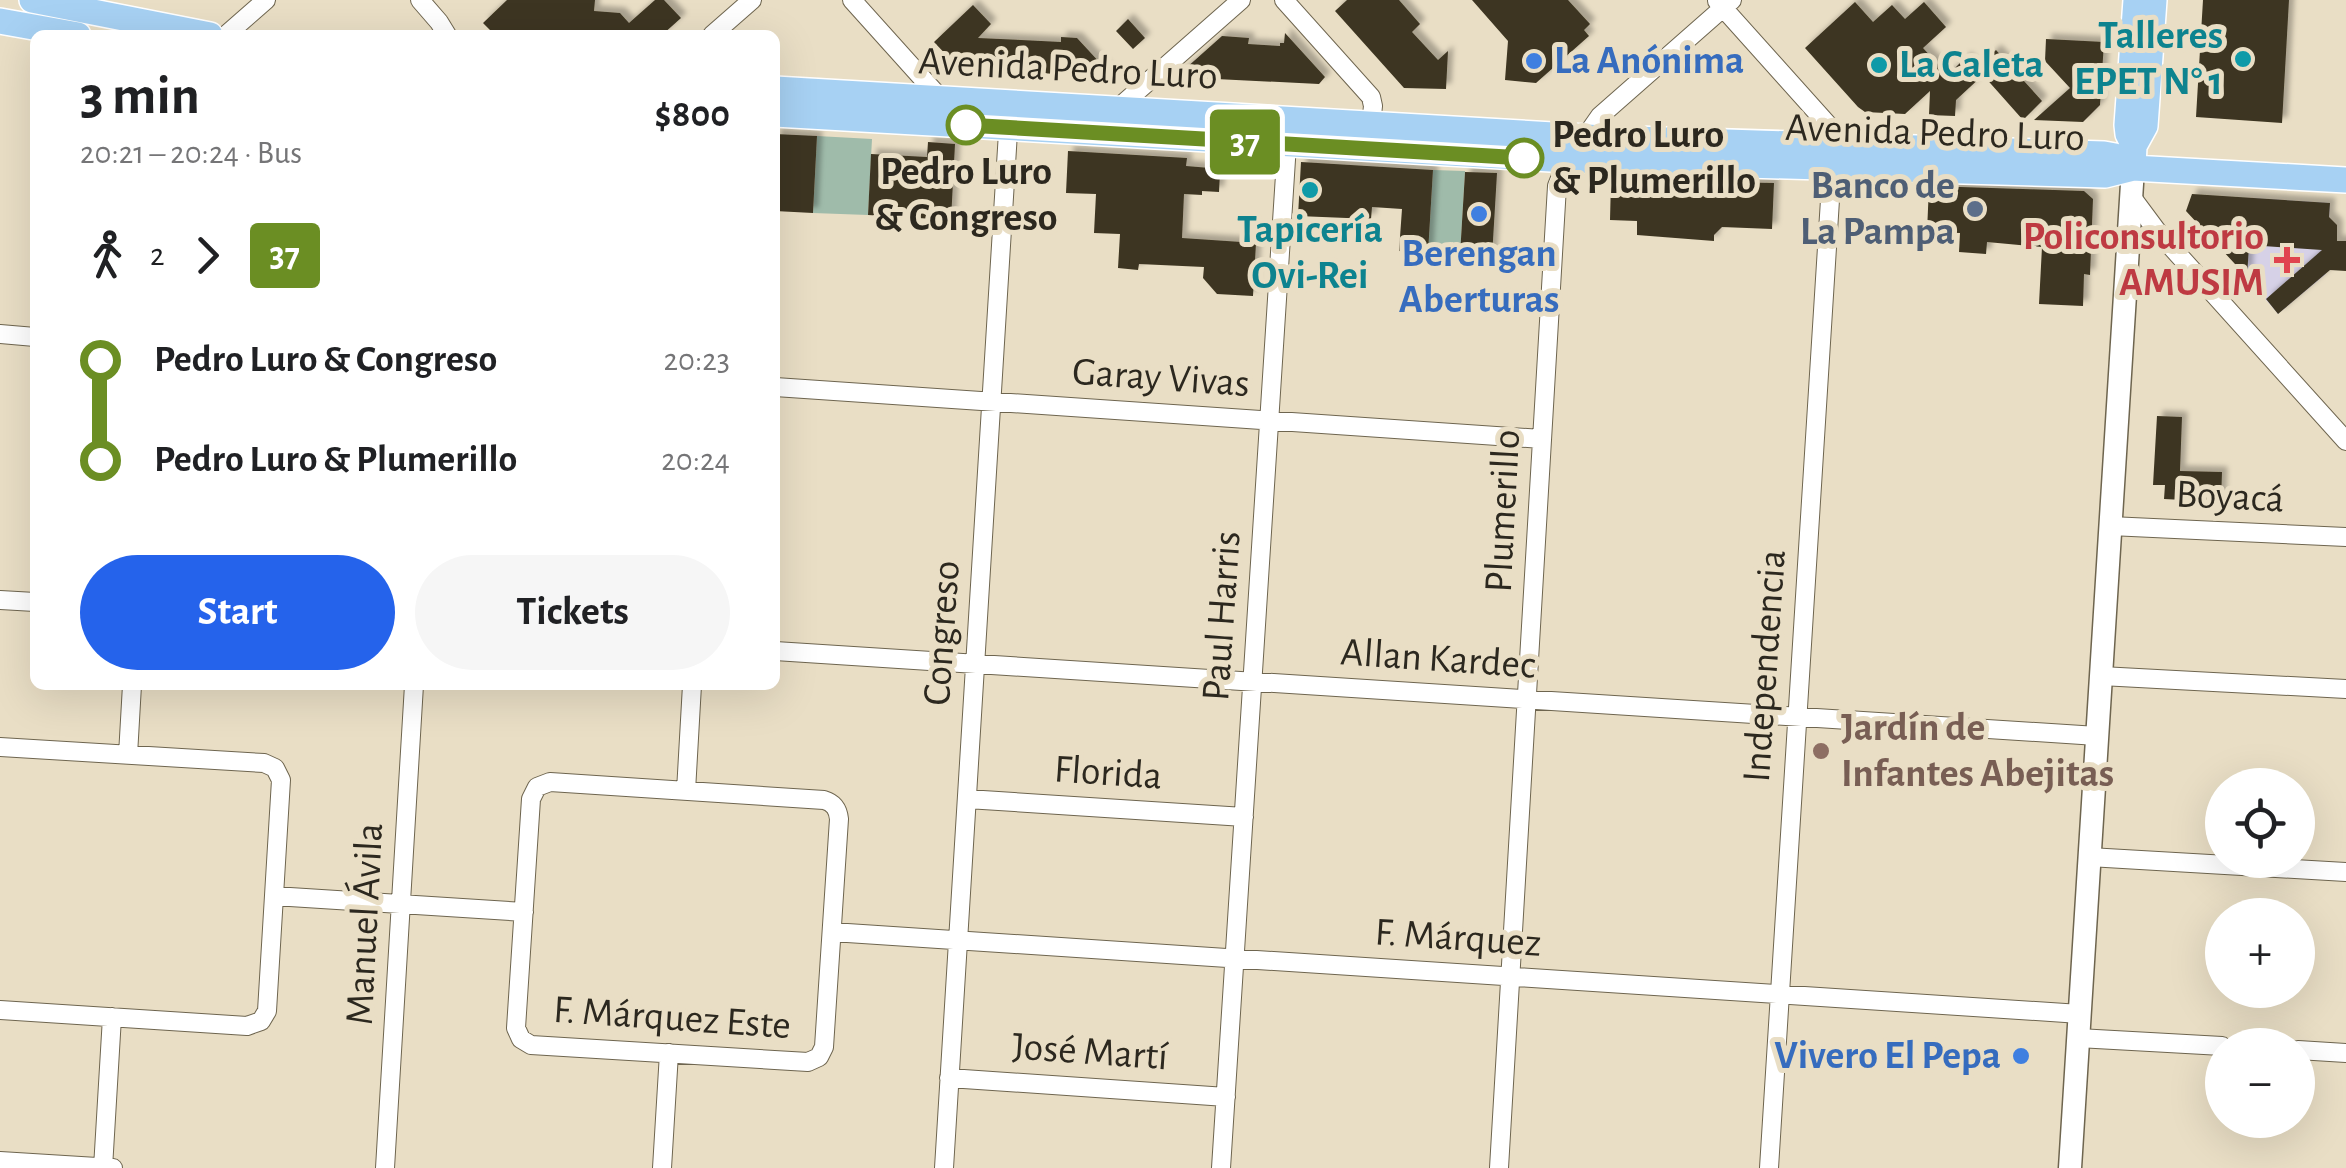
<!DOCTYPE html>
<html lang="en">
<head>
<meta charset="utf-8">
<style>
	:root { --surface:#fff; --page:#f6f6f6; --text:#202124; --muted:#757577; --accent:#2563eb }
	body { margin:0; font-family:"Alegreya Sans",sans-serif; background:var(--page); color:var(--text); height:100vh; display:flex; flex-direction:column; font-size:38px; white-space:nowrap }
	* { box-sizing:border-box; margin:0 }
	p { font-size:32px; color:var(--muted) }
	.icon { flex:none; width:55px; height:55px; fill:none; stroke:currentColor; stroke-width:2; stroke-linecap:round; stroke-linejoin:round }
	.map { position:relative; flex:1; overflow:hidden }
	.panel { position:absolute; left:30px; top:30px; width:750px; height:660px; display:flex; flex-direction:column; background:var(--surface); border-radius:15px; box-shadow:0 10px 40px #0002 }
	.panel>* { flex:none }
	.badge { padding:0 20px; border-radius:8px; font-size:35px; line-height:65px }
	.controls { position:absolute; left:2205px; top:768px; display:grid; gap:20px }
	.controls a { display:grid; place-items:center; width:110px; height:110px; border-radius:50%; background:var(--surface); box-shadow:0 10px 40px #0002; font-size:50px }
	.map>.badge { position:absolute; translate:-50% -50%; box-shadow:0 0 0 5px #fff }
	.legs { display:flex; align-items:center; gap:15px; height:110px; padding:0 50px; font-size:32px }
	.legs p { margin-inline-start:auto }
	.summary { display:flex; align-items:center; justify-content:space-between; height:170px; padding:0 50px }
	h1 { font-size:55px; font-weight:700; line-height:75px }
	.primary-button { display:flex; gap:20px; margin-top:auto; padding:20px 50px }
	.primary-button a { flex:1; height:115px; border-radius:60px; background:var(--accent); color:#fff; font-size:40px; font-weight:700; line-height:115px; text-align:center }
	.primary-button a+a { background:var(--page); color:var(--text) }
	ul { padding:0 50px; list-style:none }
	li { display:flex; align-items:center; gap:35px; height:100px; font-size:38px }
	li i { display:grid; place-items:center; width:15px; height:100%; margin:0 12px; background:currentColor }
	li i::after { content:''; width:25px; height:25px; margin:-12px; border:8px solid; border-radius:50%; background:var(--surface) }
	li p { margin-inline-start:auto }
	li:first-child i { background:linear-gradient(#0000 50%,currentColor 0) }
	li:last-child i { background:linear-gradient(currentColor 50%,#0000 0) }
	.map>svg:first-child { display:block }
</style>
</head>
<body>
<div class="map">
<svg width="2346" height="1168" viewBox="0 0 2346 1168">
	<defs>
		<filter id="shadow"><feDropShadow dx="5.5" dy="-5.5" stdDeviation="2.5" flood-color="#0004"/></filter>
	</defs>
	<rect width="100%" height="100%" fill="#e9dec5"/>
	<path fill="#d6d1e7" d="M2252 198 2330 203 2326 274 2278 314 2243 273 2247 269Z"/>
	<path fill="#9fbbaa" d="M817 136 872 139 868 215 813 213Z
		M1433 170 1465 171 1460 255 1428 253Z"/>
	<path fill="#3d3521" filter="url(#shadow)" d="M507 0H595L594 11 620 13 629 23 655 0H664L681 18 662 35H495L483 23Z
		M1347 0H1399L1420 24 1412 32 1438 60 1448 51 1446 89 1404 88 1335 11Z
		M1472 0H1568L1590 24 1584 30 1589 36 1536 83 1505 80 1508 41Z
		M2203 0H2289L2282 123 2196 117Z
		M1855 2 1873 22 1892 5 1905 19 1924 2 1946 27 1923 48 1948 75 1966 57 1977 68 1996 50 2042 101 2023 120 1983 75 1956 100 1955 116 1929 115 1930 91 1905 114 1865 112 1858 107 1805 48Z
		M973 5 991 24 978 38 1061 42V37L1077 38 1114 78 954 67 953 62 934 42Z
		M1128 19 1145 38 1133 49 1116 31Z
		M1285 33 1325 77 1319 84 1176 77 1222 36 1249 38 1248 44 1280 46V43H1284Z
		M2046 39 2104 42 2100 105 2083 122 2034 120 2070 88 2045 61Z
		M775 134 817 136 813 213 775 211Z
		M928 142 955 144 951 220 868 215 871 154 927 157Z
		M1068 151 1187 158 1186 166 1210 168V172H1220L1219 192 1202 191V195L1184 194 1182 238 1256 243 1253 296 1217 294 1203 278 1204 267 1139 264 1138 270 1118 268 1120 234 1094 233 1096 194 1066 193Z
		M1301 162 1433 170 1428 253 1399 251 1402 209 1372 207 1371 219 1298 216Z
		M1465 172 1497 173 1492 257 1460 255Z
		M1611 180 1774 183 1772 229 1722 227 1714 235V241L1637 235V221L1610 220Z
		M1929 186 2084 191 2093 199 2090 275 2084 274 2083 306 2039 304 2042 247 1987 242 1986 254 1959 252 1960 233 1927 232Z
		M2192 194 2330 203 2329 217 2337 225V241H2346V271L2330 270 2278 314 2266 299 2322 250 2249 245 2247 277 2186 211Z
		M2157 416 2182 417 2180 471 2222 472 2221 502 2164 499 2165 485H2153Z"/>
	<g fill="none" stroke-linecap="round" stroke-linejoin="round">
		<defs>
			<path id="street" d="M420 0 439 22 447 35
				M852 0 941 99
				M1284 0 1371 97 1373 106 1372 115 1358 124
				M1717 1 1847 146
				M226 35 266 0
				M712 35 752 0
				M1117 109 1241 0
				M2131 196 2157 231 2346 441
				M0 334 35 337
				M775 387 1542 439
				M2110 526 2346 537
				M0 600 35 602
				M775 651 2097 736
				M2101 676 2346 689
				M0 747 264 763 275 768 281 780 267 1011 261 1021 247 1026 0 1010
				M128 755 132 685
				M550 782 824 800C834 803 838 809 839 819L824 1047 819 1057 808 1062 531 1045 521 1039 516 1028 531 799 537 787Z
				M686 791 692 685
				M967 799 1244 817
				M2089 857 2346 872
				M274 896 524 912
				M832 932 2080 1014
				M2078 1038 2222 1046
				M2298 1050 2346 1053
				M949 1078 1226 1097
				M0 1161 113 1168
				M103 1168 112 1017
				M385 1168 414 685
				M662 1168 669 1053
				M944 1168 1009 116
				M1221 1168 1287 144 1295 142
				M1499 1168 1557 186 1565 166 1600 116 1732 0
				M1769 1168 1832 168"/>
			<path id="secondary" d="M2070 1168 2133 168"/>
			<path id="primary" d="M32 0 210 35
				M0 21 78 35
				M775 89 1604 138 2104 154 2115 156 2133 168
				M775 114 1569 160 2105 175 2133 168 2346 180
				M2134 146 2128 134 2127 125 2136 0
				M2133 168 2134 146 2145 126 2154 0"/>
		</defs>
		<use href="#street" stroke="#6e654f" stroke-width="20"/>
		<use href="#secondary" stroke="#6e654f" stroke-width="25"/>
		<use href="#primary" stroke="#fff" stroke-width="28"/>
		<use href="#street" stroke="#fff" stroke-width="18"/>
		<use href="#secondary" stroke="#fff" stroke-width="22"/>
		<use href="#primary" stroke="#a7d1f3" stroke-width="25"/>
	</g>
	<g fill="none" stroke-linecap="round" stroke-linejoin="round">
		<defs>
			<path id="line-1" d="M966 125 1524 158"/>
		</defs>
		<use href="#line-1" stroke="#fff" stroke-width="22"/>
		<use href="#line-1" stroke="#6b8e23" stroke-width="15"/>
	</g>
	<g fill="#0f9aa8" stroke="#e9dec5" stroke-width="4">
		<circle cx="2243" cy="59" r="10"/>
		<circle cx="1879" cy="65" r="10"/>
		<circle cx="1310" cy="190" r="10"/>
	</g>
	<g fill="#3f7fe0" stroke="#e9dec5" stroke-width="4">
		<circle cx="1534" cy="61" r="10"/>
		<circle cx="1479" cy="214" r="10"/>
		<circle cx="2021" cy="1056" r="10"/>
	</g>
	<g fill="#fff" stroke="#6b8e23" stroke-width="5">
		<circle cx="966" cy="125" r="18"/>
		<circle cx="1524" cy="158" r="18"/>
	</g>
	<circle fill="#5c6f8a" stroke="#e9dec5" stroke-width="4" cx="1975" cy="209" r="10"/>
	<path fill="#e0444e" stroke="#e9dec5" stroke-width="4" d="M2282 245h10v10h10v10h-10v10h-10v-10h-10v-10h10z"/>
	<circle fill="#8d6e63" stroke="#e9dec5" stroke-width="4" cx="1821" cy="751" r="10"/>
	<g text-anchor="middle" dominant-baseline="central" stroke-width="10" stroke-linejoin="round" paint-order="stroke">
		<g font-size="40" font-weight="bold" fill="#0d838f" stroke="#e9dec5" text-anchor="end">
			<text x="2223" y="36">Talleres<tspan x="2223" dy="46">EPET N° 1</tspan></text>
			<text x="1899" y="65" text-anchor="start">La Caleta</text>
			<text x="1310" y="230" text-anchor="middle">Tapicería<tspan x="1310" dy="46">Ovi-Rei</tspan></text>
		</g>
		<g font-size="40" font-weight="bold" fill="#366cbe" stroke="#e9dec5" text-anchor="start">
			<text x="1554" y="61">La Anónima</text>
			<text x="1479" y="254" text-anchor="middle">Berengan<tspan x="1479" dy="46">Aberturas</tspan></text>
			<text x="2001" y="1056" text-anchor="end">Vivero El Pepa</text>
		</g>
		<g font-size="40" fill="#2c281f" stroke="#e9dec5">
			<text transform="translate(1068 69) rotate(3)">Avenida Pedro Luro</text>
			<text transform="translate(1935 133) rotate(2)">Avenida Pedro Luro</text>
			<text transform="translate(1161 378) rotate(4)">Garay Vivas</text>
			<text transform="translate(2230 497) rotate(3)">Boyacá</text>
			<text transform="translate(1503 511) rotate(-87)">Plumerillo</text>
			<text transform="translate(1222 616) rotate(-86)">Paul Harris</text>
			<text transform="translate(942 633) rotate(-86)">Congreso</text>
			<text transform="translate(1438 659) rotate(4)">Allan Kardec</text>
			<text transform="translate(1765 666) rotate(-86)">Independencia</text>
			<text transform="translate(1108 773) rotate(4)">Florida</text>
			<text transform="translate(365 924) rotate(-87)">Manuel Ávila</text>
			<text transform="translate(1458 938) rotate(4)">F. Márquez</text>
			<text transform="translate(672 1018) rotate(4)">F. Márquez Este</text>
			<text transform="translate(1090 1052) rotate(4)">José Martí</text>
		</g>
		<g font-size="40" font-weight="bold" fill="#2c281f" stroke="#e9dec5" text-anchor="start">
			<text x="1552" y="135">Pedro Luro<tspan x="1552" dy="46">&amp; Plumerillo</tspan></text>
			<text x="966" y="172" text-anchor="middle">Pedro Luro<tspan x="966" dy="46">&amp; Congreso</tspan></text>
		</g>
		<g font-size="40" font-weight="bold" fill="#4e5e75" stroke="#e9dec5" text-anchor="end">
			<text x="1955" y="186">Banco de<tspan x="1955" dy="46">La Pampa</tspan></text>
		</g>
		<g font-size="40" font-weight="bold" fill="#be3a42" stroke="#e9dec5" text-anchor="end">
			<text x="2264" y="237">Policonsultorio<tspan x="2264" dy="46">AMUSIM</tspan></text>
		</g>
		<g font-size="40" font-weight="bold" fill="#785e54" stroke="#e9dec5" text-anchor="start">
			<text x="1841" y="728">Jardín de<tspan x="1841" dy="46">Infantes Abejitas</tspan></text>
		</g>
	</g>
</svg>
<div class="controls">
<a><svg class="icon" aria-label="locate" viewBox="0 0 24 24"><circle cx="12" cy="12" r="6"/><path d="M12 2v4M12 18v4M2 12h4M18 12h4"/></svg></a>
<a>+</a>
<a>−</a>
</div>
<b class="badge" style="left:1245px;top:142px;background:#6b8e23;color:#fff">37</b>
<section class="panel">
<div class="summary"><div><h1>3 min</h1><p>20:21 – 20:24 · Bus</p></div><b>$800</b></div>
<div class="legs"><svg class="icon" aria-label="walk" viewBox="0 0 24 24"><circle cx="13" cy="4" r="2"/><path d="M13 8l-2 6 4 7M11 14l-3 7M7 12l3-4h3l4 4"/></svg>2<svg class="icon" aria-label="forward" viewBox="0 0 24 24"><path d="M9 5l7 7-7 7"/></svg><b class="badge" style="background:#6b8e23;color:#fff">37</b></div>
<ul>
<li><i style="color:#6b8e23"></i><b>Pedro Luro &amp; Congreso</b><p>20:23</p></li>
<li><i style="color:#6b8e23"></i><b>Pedro Luro &amp; Plumerillo</b><p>20:24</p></li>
</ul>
<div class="primary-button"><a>Start</a><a>Tickets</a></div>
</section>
</div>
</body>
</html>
